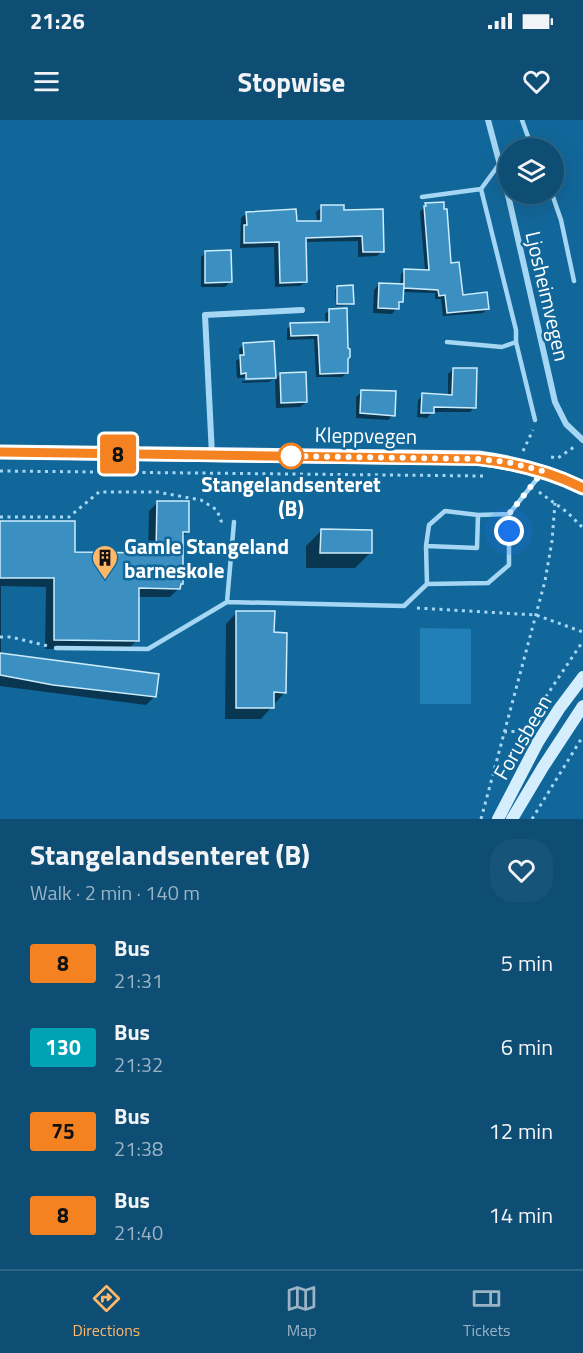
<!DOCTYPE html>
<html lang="en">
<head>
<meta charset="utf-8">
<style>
	:root { --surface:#0e4d74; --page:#175479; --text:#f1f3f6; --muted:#9bb4c5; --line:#2e6486; --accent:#ffb768 }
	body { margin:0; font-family:"Titillium Web",sans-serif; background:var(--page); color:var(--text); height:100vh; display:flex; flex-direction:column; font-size:22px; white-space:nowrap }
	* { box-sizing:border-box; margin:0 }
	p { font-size:20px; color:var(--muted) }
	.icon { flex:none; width:33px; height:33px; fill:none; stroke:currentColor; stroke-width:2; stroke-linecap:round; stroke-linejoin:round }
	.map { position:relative; height:699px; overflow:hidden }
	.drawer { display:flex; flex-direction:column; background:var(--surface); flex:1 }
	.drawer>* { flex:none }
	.badge { padding:0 12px; border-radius:4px; font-size:21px; line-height:39px }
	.controls { position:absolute; left:498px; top:18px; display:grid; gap:12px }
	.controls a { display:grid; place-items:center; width:66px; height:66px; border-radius:50%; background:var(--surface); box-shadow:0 6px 24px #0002,0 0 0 2px var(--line); font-size:30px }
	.you { position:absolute; width:30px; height:30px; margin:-15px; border:4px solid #fff; border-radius:50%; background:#1a73e8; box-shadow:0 0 0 9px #1a73e833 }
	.map>.badge { position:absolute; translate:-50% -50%; box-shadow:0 0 0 3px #fff }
	.round { display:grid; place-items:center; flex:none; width:63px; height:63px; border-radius:24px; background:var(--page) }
	.headline { display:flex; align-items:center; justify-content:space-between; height:102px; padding:0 30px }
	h1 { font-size:28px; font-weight:700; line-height:45px }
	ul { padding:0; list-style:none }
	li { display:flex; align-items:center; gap:18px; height:84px; padding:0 30px }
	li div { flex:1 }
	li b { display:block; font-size:22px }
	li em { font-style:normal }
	li .badge { min-width:66px; font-weight:700; text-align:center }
	.status { display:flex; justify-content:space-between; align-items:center; height:42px; padding:0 30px; background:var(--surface); direction:ltr }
	.status svg { height:16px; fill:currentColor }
	header { display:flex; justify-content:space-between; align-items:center; height:78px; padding:0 30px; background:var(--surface); font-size:27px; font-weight:700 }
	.tabs { display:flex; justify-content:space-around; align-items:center; height:84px; border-top:2px solid var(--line); background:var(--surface); font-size:16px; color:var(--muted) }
	.tabs a { display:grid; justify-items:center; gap:3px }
	.tabs .current { color:var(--accent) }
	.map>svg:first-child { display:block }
</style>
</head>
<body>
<div class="status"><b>21:26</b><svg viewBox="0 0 49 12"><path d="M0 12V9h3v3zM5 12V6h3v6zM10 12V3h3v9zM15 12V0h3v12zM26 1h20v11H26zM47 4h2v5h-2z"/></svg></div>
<header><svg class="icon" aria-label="menu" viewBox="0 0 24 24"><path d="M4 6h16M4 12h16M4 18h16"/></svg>Stopwise<svg class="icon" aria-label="heart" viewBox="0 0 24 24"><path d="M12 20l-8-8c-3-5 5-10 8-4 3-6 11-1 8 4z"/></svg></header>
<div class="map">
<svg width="583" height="699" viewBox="0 0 583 699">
	<rect width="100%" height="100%" fill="#12679a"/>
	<path fill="#2180b7" d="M420 508 471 509V584H420Z"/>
	<path fill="#0007" d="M426 85 462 176 487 189 483 193 443 196 441 179H435V173L402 172V181L392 194 373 193 374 170 379 164 400 165 401 154 405 150 425 151 420 92Z
		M322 87 342 91 382 131 377 136 358 137V121L304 122 306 161 300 166 275 167 274 127 240 128 241 98 247 93 295 103 317 102 316 92Z
		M206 132 230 162 225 167H201V137Z
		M337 167 352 183 350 185 336 186 335 170Z
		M330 190 346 239 347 252 342 257H316L314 219 287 220V209L291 205 326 204 325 194Z
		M244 224 274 258 269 262 242 263V261L271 260V257L237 258 236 241 240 238 239 229Z
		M453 249 474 287 470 292H432L427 298 417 297 418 280 423 275 448 276V254Z
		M280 254 306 282 300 287 276 288 275 260Z
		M362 272 393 295 388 300 356 298V277Z
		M158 382 188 411 182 417 179 468 170 477H138L137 520 128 529H45L46 467 1 466V534L155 576 146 585 0 566V402L73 434 148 435 149 391Z
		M321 411 370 433 355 448H306V426Z
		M237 492 273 514 285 572 261 599H225L226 504Z"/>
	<path fill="#3b90c1" stroke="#cdecfd" stroke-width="1.5" d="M444 82V89H447L451 143 459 142 463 175 487 172 489 189 447 193 445 175 439 176 438 170 404 168V149L429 150 424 86H426L425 83Z
		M321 85H344V90L383 89 384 132H363L362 116 306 118 307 162 280 163 279 122 244 123V105H247L246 92 296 89 297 101H321Z
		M231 130 232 162 205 163V131Z
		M379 163 404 164 403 182H399V189L378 188Z
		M353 165 354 184H337V166Z
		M347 188 348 228 350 229V237L348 239V253L320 254 318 215 291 216 290 203 329 202V189Z
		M274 221 276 258 246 259V253L241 254 240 235H244L243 223Z
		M453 248H477L476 288 434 287V293H421L422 273 452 275Z
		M306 252 307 282 281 283 280 253Z
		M361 270 396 271 395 296 360 293Z
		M157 381H189V412H183V464H181L180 469 139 468V521L54 520V458H0V401H75V432L156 433Z
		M321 409 372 410V433H320Z
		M236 491H275L274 512 287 513 286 573 274 572V588H236Z
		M0 533 159 554 156 577 53 565 0 555Z"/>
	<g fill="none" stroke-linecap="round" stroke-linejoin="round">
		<path stroke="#a5d7f4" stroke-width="3" stroke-dasharray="3 4.5" stroke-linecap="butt" d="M523 331 533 310
			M551 337 558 338 574 327
			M0 351 484 356
			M539 372 567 392 583 408
			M0 397H69L99 372H157L201 380 217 390 221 401 226 402
			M417 488 536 495 583 512
			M0 517H11L48 526
			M504 612 523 611 583 521
			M481 699 545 461 552 421 555 383
			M532 699 583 616"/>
		<path stroke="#a5d7f4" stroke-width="4.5" d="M522 0 532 28
			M552 74 561 100 574 161
			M508 75 514 74
			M422 77 481 69 500 43
			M447 222 502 227 516 222V210L481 69
			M516 222 535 300
			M234 402 227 482 404 486 427 464 488 463 509 445V394L541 354
			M426 426 477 428 478 395
			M427 464 426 426 429 405 445 391 478 395 509 394
			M56 528 148 529 227 482"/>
		<path stroke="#a5d7f4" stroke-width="6" d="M488 0 508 75 555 282 566 304 583 320
			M212 335 205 195 302 190"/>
		<path stroke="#d5eefd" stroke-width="12" d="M498 699 538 622 559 589 583 557
			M512 699 543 647 583 586"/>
		<path stroke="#f2f9ff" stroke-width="15" d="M0 332 478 338C515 343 549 351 583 368"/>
	</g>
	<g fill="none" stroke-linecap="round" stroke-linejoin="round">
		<defs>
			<path id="line" d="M0 332 478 339C515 343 549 351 583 368"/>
		</defs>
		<use href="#line" stroke="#fff" stroke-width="14"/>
		<use href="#line" stroke="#f58220" stroke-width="9"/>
		<path stroke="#fff" stroke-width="6" stroke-dasharray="0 10.8" d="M291 336H282L478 339 507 342 543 351 509 394V411"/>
	</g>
	<defs>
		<symbol id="building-pin" viewBox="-11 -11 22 30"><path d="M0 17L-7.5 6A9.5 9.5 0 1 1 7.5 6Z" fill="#ffb768" stroke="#12679a"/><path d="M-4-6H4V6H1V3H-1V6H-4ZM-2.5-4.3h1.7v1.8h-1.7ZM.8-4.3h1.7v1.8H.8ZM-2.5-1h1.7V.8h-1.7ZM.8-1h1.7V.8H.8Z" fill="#111"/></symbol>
	</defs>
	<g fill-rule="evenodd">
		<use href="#building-pin" x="90" y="423" width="30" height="40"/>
	</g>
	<circle fill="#fff" stroke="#f58220" stroke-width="3" cx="291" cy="336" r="12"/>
	<g text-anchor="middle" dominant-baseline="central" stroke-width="5" stroke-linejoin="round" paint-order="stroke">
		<g font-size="21" fill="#fff" stroke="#12679a">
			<text transform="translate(548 176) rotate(77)">Ljosheimvegen</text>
			<text transform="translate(366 315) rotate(1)">Kleppvegen</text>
			<text transform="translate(522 617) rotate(-60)">Forusbeen</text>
		</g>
		<g font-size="21" font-weight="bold" fill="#fff" stroke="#12679a">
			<text x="291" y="364">Stangelandsenteret<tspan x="291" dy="24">(B)</tspan></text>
		</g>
		<g font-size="21" font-weight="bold" fill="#fff" stroke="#12679a" text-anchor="start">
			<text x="124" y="426">Gamle Stangeland<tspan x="124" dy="24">barneskole</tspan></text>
		</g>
	</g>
</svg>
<div class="controls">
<a><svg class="icon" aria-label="layers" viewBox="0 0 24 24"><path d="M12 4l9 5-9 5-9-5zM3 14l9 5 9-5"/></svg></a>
</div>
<div class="you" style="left:509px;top:411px"></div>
<b class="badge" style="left:118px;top:334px;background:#f58220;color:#111">8</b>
</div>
<section class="drawer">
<div class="headline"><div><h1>Stangelandsenteret (B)</h1><p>Walk · 2 min · 140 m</p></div><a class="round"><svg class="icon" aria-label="heart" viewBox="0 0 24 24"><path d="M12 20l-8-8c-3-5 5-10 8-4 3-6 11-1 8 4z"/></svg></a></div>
<ul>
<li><span class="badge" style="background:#f58220;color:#111">8</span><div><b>Bus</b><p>21:31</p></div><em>5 min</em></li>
<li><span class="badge" style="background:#00a3b4;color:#fff">130</span><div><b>Bus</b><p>21:32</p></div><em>6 min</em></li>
<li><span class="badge" style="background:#f58220;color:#111">75</span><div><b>Bus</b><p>21:38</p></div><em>12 min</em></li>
<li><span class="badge" style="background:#f58220;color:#111">8</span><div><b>Bus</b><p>21:40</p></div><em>14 min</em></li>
</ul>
</section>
<nav class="tabs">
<a class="current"><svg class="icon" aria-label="directions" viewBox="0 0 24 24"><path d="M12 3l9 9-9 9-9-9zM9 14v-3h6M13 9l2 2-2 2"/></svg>Directions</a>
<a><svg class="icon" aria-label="map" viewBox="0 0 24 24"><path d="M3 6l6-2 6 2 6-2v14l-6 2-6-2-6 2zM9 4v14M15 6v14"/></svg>Map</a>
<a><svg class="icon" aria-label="tickets" viewBox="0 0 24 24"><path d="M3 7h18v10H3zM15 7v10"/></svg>Tickets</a>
</nav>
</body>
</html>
